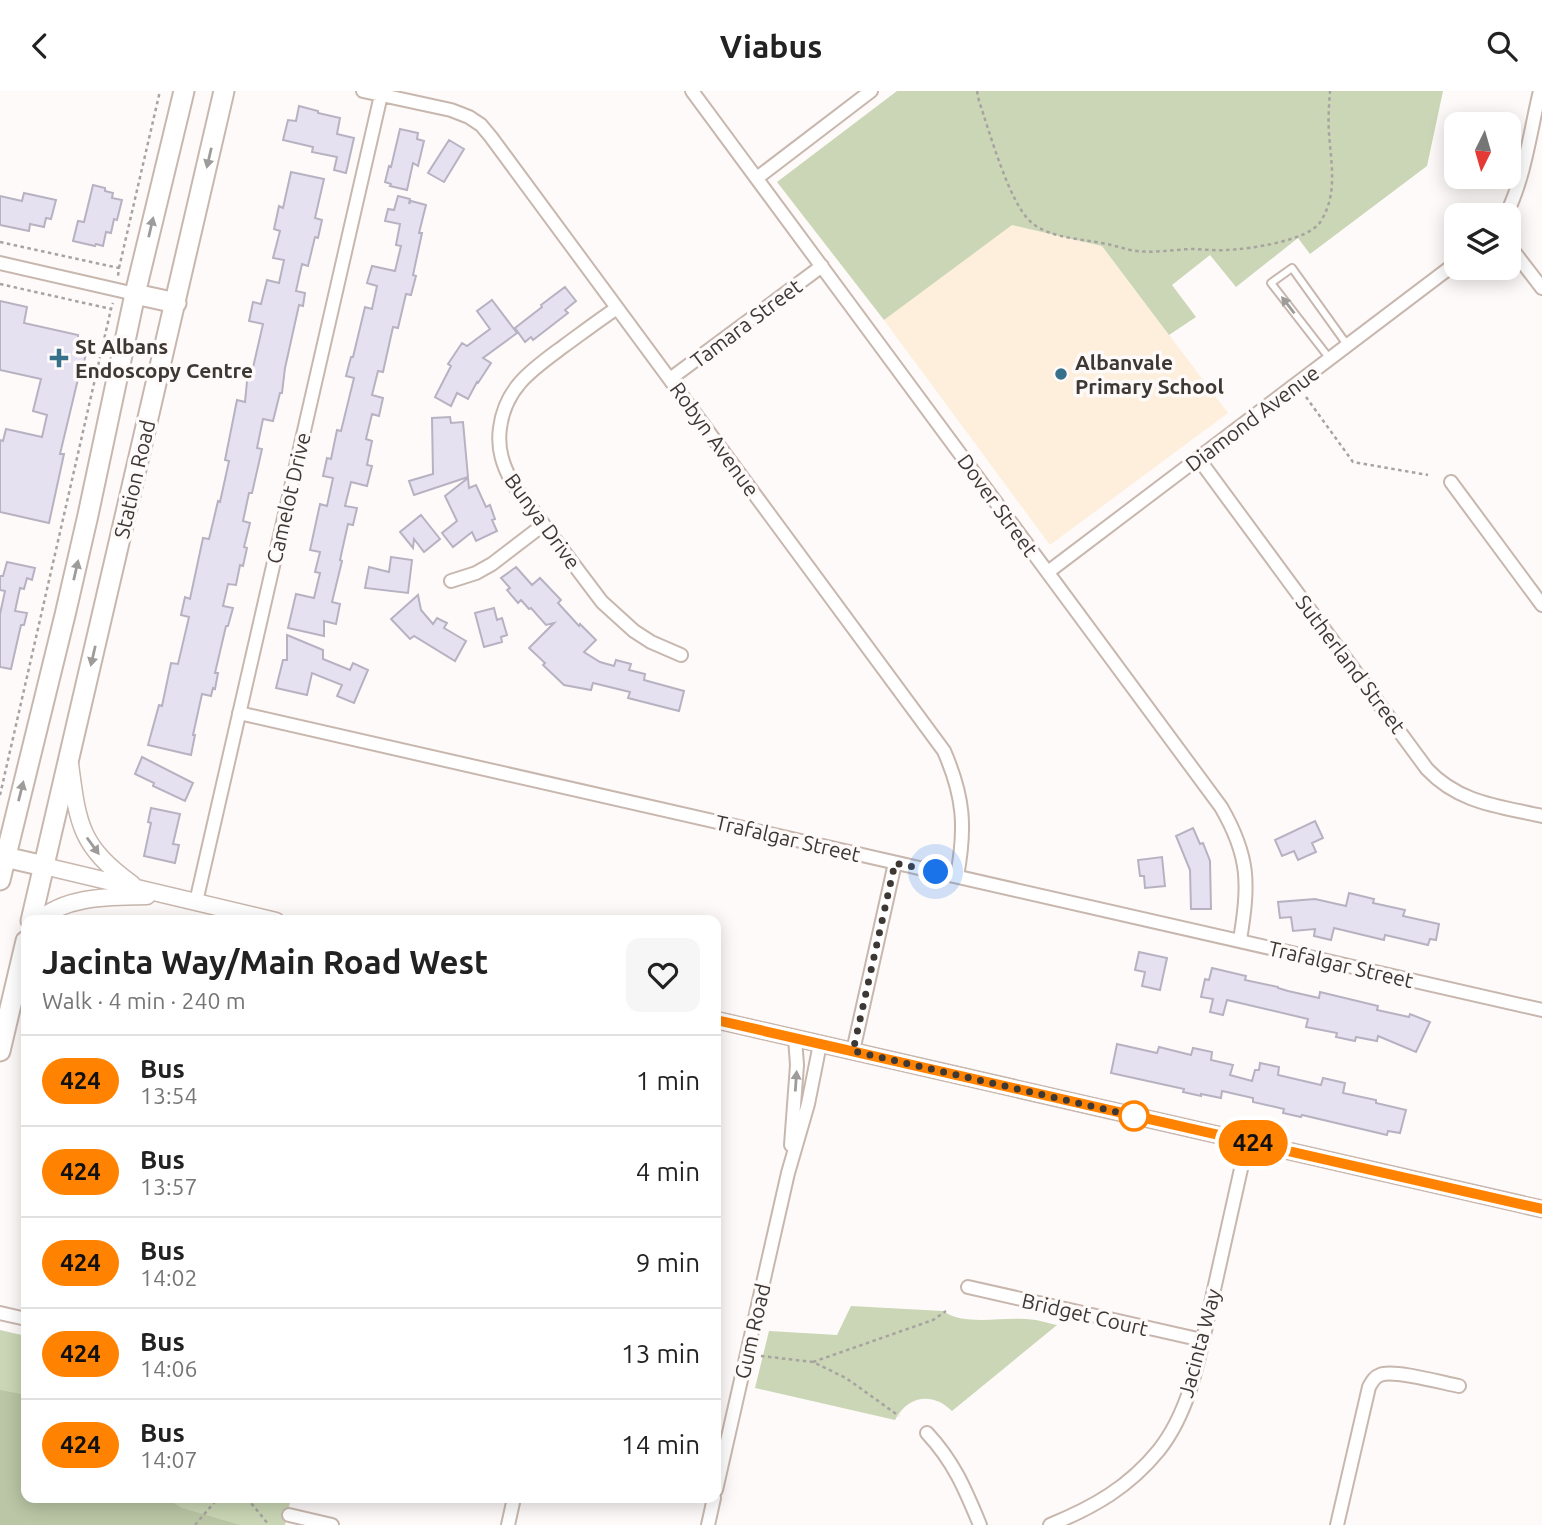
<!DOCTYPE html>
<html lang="en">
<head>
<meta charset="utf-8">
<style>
	:root { --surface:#fff; --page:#f6f6f6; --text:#222; --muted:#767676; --line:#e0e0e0 }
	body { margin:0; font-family:Ubuntu,sans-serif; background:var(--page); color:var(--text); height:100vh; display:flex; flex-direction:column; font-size:26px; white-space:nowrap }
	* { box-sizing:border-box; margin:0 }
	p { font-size:23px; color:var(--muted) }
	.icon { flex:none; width:38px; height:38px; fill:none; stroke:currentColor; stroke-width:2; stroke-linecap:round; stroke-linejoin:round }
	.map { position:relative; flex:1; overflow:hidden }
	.sheet { position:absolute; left:21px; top:824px; width:700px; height:588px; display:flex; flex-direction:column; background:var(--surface); border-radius:14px; box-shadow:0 4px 18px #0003 }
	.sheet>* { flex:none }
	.badge { padding:0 14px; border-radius:23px; font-size:24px; line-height:46px }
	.needle { width:46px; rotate:185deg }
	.fabs { position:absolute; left:1444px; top:21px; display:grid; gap:14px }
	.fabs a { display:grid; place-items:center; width:77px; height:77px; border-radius:14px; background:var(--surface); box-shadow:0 4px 18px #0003; font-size:35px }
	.you { position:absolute; width:35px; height:35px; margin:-18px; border:5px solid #fff; border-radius:50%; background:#1a73e8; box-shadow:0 0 0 10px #1a73e833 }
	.map>.badge { position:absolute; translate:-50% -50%; box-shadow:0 0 0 4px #fff }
	.round { display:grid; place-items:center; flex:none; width:74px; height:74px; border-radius:14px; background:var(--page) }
	.overview { display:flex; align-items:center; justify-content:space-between; height:119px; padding:0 21px }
	h1 { font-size:33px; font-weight:700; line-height:52px }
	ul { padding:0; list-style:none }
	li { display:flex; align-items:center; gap:21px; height:91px; padding:0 21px; border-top:2px solid var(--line) }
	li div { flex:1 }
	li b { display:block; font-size:26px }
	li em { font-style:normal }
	li .badge { min-width:77px; font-weight:700; text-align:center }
	header { display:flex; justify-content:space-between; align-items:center; height:91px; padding:0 21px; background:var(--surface); font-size:32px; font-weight:700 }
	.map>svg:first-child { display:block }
</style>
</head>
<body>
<header><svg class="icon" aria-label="back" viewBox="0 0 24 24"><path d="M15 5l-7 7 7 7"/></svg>Viabus<svg class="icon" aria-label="search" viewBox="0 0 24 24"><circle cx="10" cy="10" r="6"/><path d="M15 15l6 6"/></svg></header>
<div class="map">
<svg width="1542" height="1434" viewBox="0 0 1542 1434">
	<rect width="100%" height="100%" fill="#fefaf9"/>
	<path fill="#fdefdb" d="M1011 134 1102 155 1228 322 1050 454 884 229Z"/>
	<path fill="#cad6b5" d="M897 0H1443L1427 75 1310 163 1298 147 1236 196 1210 164 1172 194 1196 226 1169 244 1102 155 1012 134 884 229 777 91Z
		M851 1215 943 1220C964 1235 1000 1226 1025 1228 1036 1228 1047 1232 1057 1234L952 1320C933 1301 908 1304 895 1329L755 1297 769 1240 837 1244Z
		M0 1239 26 1245V1407H291L285 1434H0Z"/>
	<path fill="#bac6a5" d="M0 1299 26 1304V1407H166L182 1417 240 1434H0Z"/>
	<path fill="#e6e1f1" stroke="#b7b2c1" stroke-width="2" d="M299 15 318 20V22L340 27 337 43 354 47 346 82 334 79 337 66 312 61 313 56 283 49 288 29 296 30Z
		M400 38 418 42 417 48 424 50 418 75 413 72 407 99 390 95 391 93 385 91 389 75 391 76Z
		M449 49 464 58 444 91 428 82Z
		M291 81 324 88 315 127 322 129 318 147 315 146 308 175 302 173 296 200 305 202 303 215 299 214 285 277 282 302H280L273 330 263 328 257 357 262 358 252 402H249L243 430 250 432 244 456 247 457 243 475 240 474 236 494 228 493 223 515 233 517 228 535H226L215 582H218L215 598 213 597 211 605 202 603 193 644H195L191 664 148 654 159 614 162 615 171 572 178 573 189 526 181 524 185 506 190 508 203 447 209 448 218 410 220 411 229 370 225 369 237 309 245 311 248 280 252 281 263 233 249 230 253 211 261 213 267 189 279 192 284 169 273 167 280 140 274 138 279 115 283 117Z
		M93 94 105 97V100L113 102 112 107 122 109 117 129 114 128 111 142 106 141 103 155 96 153 95 155 73 150 78 130 84 131Z
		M24 102 56 109 51 128 46 127 44 136 30 133 29 140 0 134V105L22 110Z
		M398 105 410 108 409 113 411 110 426 114 419 142H422L413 184 416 185 411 204 406 203 398 237 393 236 383 281 378 280 372 304 383 307 379 325 372 323 366 348 372 350 367 374 372 375 367 395 351 391 345 415 357 417 353 434 348 433 340 469 342 470 332 511 340 513 336 533 324 530V545L288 537 296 503 314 507 320 482 315 481 320 461 310 459 320 413 327 415 333 387 323 385 327 367 331 368 337 339 341 340 354 287 346 285 351 266H353L365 216 372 218 377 195 367 192 372 175 395 180 401 155 396 154 400 133 385 130 388 118 394 119Z
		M565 196 576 210 565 219 568 222 533 249 531 246 525 251 515 237 542 216 541 214Z
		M492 209 517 242 483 267 491 272 478 292 477 291 468 308 457 302 451 315 435 306 451 275 448 273 462 252 467 255 490 238 477 220Z
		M0 210 27 216 24 232 78 244V247L89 250 80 288H78L60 363H64L49 432 0 421V349L3 350 6 338 42 346 47 324 33 320 41 288 0 279Z
		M450 326 451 332 463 331 468 386 414 404 409 390 433 383 432 327Z
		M468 387 469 397 476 394 486 416 490 414 495 428 492 429 497 440 476 450 472 441 453 456 442 442 457 430 445 405Z
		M421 424 440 448 424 461 414 448 413 457 400 441Z
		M391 466 412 469 408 502 365 497 369 476 389 481Z
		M7 471 35 477 32 489 27 487 24 498 20 497 15 520 27 522 24 534H21L11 578 0 576V523L5 500 0 499V485H3Z
		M516 476 532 494 540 487 561 509 558 512 579 535 580 533 596 549 584 561 600 571 614 575 616 569 631 573 629 579 645 583 644 589 684 600 679 620 628 607 630 601 593 592 591 599 564 594 543 574 545 572 529 557 554 532 546 534 531 517 529 518 521 509 518 512 507 499 510 497 501 487Z
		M418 504 421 519 433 533 437 527 447 532 444 537 466 550 455 570 414 545 410 548 391 528Z
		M494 517 497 529 502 527 507 544 501 546 502 551 484 556 475 522Z
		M287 544 323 559V568L350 579 353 572 368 579 354 612 337 605 342 594 312 582 307 604 276 597 283 569H287Z
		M142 666 193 692 185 710 153 695 154 692 135 683Z
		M151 717 180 723 173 753 179 754 175 772 144 765 151 732 148 731Z
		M1315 730 1323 747 1312 752 1316 761 1298 769 1294 760 1282 765 1275 749Z
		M1193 737 1200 753 1203 752 1210 770 1211 818H1191L1190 779 1176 745Z
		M1162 766 1165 795 1145 797 1144 785H1140L1138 769Z
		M1349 802 1374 808 1373 812 1405 819 1403 825 1439 833 1436 849 1430 848 1428 854 1385 844 1384 849 1334 837 1331 849 1314 845 1315 838 1293 840 1291 826 1280 827 1278 811 1315 808 1346 815Z
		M1139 861 1167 867 1160 899 1142 895 1145 881 1135 879Z
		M1212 877 1246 885 1245 889 1278 896V897L1288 900 1319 907 1320 901 1378 915 1377 919 1409 926 1410 923 1430 931 1416 961 1378 945 1377 950 1356 946 1355 950 1336 946 1337 942 1306 936 1308 928 1227 909 1223 924 1210 921 1213 908 1201 906 1205 888 1209 889Z
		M1117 953 1157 962 1159 956 1191 964 1193 957 1212 961 1211 969 1233 974 1230 984 1252 990 1255 979H1259L1260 972 1279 976 1278 984 1321 994 1323 987 1345 992 1343 1002 1376 1009V1012L1406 1019 1400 1042 1388 1040 1387 1044 1302 1024 1301 1026 1283 1022 1284 1018 1253 1011V1007L1222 1000 1221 1007 1201 1003V1005L1183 1001 1184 998 1111 982Z"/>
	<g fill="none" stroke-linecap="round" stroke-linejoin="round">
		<defs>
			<path id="service" d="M1330 268 1271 192 1292 177 1348 255"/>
			<path id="minor" d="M363 0 451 19 469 26 481 34 491 46 944 660C964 706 966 736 957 785
				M692 0 1221 716C1250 766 1249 793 1240 849
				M757 87 871 0
				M1506 124C1525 86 1530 41 1540 0
				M1508 153 1542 197
				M0 172 135 203
				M617 217C599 229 582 242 564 255 533 278 505 296 500 337 497 358 503 375 513 393L602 511 634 540 651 551 681 564
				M670 288 822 175
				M1198 367 1427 678C1459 712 1498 715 1542 725
				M1451 391 1542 514
				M1048 481 1456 172
				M451 490 476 482 492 473 543 434
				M239 622 1542 919
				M196 811 381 4
				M853 960 895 772
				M791 1054 797 974 795 947
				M968 1196 1202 1249
				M0 1222 26 1228
				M927 1342C954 1371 965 1398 980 1434
				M716 1399 788 1082 808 1013 820 953
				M289 1424 332 1434
				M508 1434 514 1407
				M708 1434 714 1407
				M1050 1434C1094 1416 1129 1396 1159 1359 1193 1316 1201 1255 1213 1203 1224 1152 1236 1102 1247 1051
				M1337 1434 1369 1296C1372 1291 1374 1286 1380 1284 1393 1278 1443 1292 1459 1295"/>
			<path id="tertiary" d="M70 673C78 734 80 755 132 793
				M44 775 276 830
				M38 830C67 804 111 806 147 805
				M716 929 1542 1118"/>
			<path id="primary" d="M135 203 176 212
				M5 766 44 775
				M0 789 65 524 88 424 135 203 184 0
				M31 830 224 0
				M0 960 26 850"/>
		</defs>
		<use href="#service" stroke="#c8b7ae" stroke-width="10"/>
		<use href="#minor" stroke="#c8b7ae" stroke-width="16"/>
		<use href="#tertiary" stroke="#c8b7ae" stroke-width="19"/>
		<use href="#primary" stroke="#c8b7ae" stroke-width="23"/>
		<path stroke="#a7a3a0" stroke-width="2.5" stroke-dasharray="3.5 3.5" stroke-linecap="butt" d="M977 0 979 10C989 39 1009 112 1031 131 1049 148 1087 148 1111 154 1120 156 1128 159 1137 160 1154 162 1172 159 1190 158 1202 158 1215 160 1227 159 1249 158 1309 150 1321 130 1338 102 1331 73 1329 42 1328 28 1329 14 1330 0
			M0 151 119 177 118 185
			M119 177 160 0
			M0 193 111 218 113 212
			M1306 306 1353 371 1428 384
			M0 704 111 218
			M761 1265 813 1271 846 1287 899 1325
			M813 1271 933 1229 946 1220
			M247 1407 269 1434
			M195 1434 218 1407"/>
		<use href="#service" stroke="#fff" stroke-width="6"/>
		<use href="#minor" stroke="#fff" stroke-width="12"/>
		<use href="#tertiary" stroke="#fff" stroke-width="16"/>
		<use href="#primary" stroke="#fff" stroke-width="19"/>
	</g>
	<defs><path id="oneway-solid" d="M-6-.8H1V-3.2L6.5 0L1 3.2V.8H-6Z" transform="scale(1.75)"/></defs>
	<g fill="#9e9c9a">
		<use href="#oneway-solid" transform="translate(209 67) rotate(103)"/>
		<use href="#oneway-solid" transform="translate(151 136) rotate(-77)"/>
		<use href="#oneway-solid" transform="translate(1288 214) rotate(-128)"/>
		<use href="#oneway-solid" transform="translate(76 479) rotate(-77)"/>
		<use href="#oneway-solid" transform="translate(93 565) rotate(103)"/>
		<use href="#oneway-solid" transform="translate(21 700) rotate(-76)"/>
		<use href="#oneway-solid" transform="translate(93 755) rotate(54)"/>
		<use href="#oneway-solid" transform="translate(796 990) rotate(-86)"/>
	</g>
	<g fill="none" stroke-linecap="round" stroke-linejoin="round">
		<defs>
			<path id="line" d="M716 929 1542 1118"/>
		</defs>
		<use href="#line" stroke="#fff" stroke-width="16"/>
		<use href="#line" stroke="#ff8200" stroke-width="10"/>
		<path stroke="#3e3834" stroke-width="7" stroke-dasharray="0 12.6" d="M936 781 895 772 853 960 1143 1027 1134 1025"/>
	</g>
	<g fill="#37708a" stroke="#fefaf9" stroke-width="2.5">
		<path d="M55.5 256.5h7v7h7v7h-7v7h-7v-7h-7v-7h7z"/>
		<circle cx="1061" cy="283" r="7"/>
	</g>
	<circle fill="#fff" stroke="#ff8200" stroke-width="3.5" cx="1134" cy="1025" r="14"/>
	<g text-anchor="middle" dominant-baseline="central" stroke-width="7" stroke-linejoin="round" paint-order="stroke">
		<g font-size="21" fill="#3e3834" stroke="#fefaf9">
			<text transform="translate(746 232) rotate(-37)">Tamara Street</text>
			<text transform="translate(1252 327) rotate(-37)">Diamond Avenue</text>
			<text transform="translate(715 348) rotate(54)">Robyn Avenue</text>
			<text transform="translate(134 388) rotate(-77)">Station Road</text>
			<text transform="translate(288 407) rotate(-77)">Camelot Drive</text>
			<text transform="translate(998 414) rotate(54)">Dover Street</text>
			<text transform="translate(543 430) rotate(54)">Bunya Drive</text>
			<text transform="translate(1351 573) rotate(53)">Sutherland Street</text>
			<text transform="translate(788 747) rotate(13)">Trafalgar Street</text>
			<text transform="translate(1341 873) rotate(13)">Trafalgar Street</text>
			<text transform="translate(1085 1223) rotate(13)">Bridget Court</text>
			<text transform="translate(752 1240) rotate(-77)">Gum Road</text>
			<text transform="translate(1199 1252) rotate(-75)">Jacinta Way</text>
		</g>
		<g font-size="21" font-weight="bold" fill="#3e3834" stroke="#fefaf9" text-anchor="start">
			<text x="75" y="255">St Albans<tspan x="75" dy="24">Endoscopy Centre</tspan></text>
			<text x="1075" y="271">Albanvale<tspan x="1075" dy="24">Primary School</tspan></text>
		</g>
	</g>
</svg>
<div class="fabs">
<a><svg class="needle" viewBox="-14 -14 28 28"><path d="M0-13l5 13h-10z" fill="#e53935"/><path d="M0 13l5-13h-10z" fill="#767676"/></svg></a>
<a><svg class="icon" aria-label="layers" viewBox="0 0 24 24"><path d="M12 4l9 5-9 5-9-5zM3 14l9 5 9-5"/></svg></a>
</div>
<div class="you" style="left:936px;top:781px"></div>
<b class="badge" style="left:1253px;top:1052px;background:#ff8200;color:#111">424</b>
<section class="sheet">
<div class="overview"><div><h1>Jacinta Way/Main Road West</h1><p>Walk · 4 min · 240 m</p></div><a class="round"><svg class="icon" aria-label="heart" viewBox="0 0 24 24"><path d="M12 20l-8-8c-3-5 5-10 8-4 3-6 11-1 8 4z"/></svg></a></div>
<ul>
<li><span class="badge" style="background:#ff8200;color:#111">424</span><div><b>Bus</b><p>13:54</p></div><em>1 min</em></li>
<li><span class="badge" style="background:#ff8200;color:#111">424</span><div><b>Bus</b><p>13:57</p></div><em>4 min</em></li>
<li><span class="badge" style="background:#ff8200;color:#111">424</span><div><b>Bus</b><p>14:02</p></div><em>9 min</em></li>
<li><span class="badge" style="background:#ff8200;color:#111">424</span><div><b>Bus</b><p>14:06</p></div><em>13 min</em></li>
<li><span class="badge" style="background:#ff8200;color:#111">424</span><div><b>Bus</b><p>14:07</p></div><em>14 min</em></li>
</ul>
</section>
</div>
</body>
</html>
